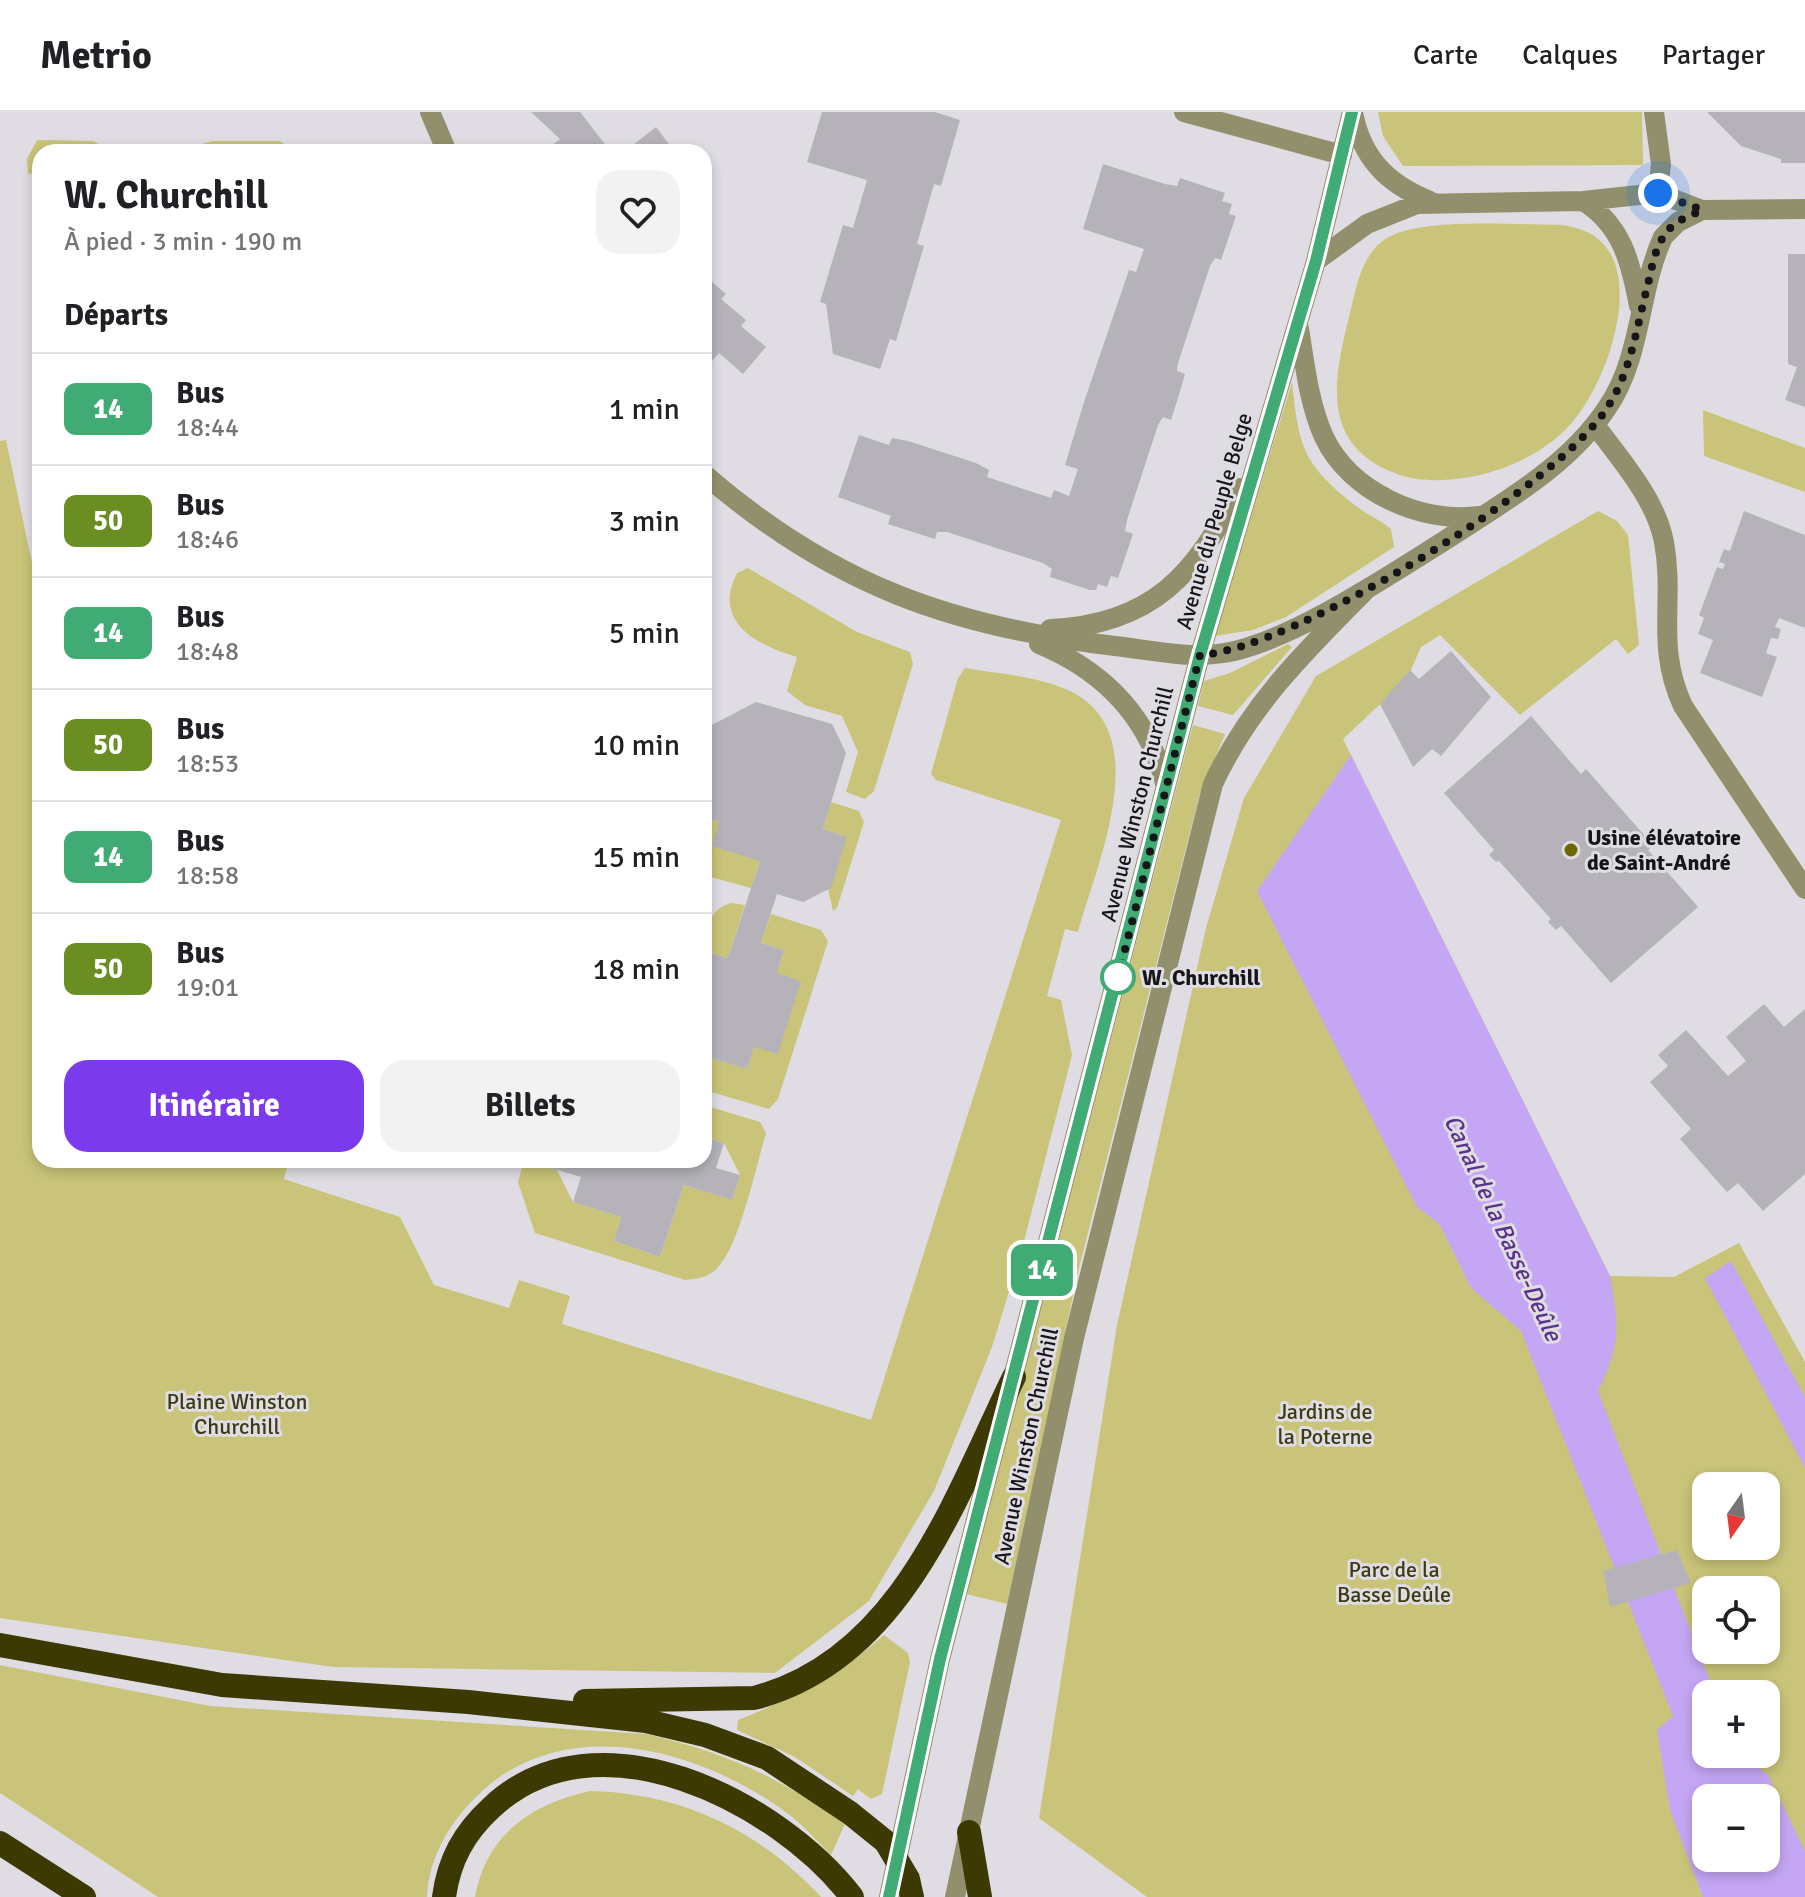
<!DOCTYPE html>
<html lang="fr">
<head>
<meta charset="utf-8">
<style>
	:root { --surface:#fff; --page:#f2f2f2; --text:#202124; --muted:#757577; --line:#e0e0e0; --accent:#7c3aed }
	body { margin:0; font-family:Signika,sans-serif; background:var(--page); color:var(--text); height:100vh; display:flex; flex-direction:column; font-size:30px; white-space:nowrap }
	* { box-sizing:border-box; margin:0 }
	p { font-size:26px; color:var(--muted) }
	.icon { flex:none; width:44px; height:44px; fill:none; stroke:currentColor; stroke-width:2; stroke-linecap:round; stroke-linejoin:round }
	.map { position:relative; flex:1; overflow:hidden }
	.panel { position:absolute; left:32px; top:32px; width:680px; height:1024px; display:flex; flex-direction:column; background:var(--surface); border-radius:24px; box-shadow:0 4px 12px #0003 }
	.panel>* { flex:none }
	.badge { padding:0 16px; border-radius:12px; font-size:28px; line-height:52px }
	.needle { width:52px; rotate:194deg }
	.tools { position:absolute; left:1692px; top:1360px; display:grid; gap:16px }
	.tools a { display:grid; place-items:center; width:88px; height:88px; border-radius:16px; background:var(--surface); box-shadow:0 4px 12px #0003; font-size:40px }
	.you { position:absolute; width:40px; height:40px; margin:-20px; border:6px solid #fff; border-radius:50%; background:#1a73e8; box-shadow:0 0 0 12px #1a73e833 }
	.map>.badge { position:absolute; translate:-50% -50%; box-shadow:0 0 0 4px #fff }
	h2 { padding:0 32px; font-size:30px; line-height:72px }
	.round { display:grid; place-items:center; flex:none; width:84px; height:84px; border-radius:24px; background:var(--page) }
	.overview { display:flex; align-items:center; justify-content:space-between; height:136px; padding:0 32px }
	h1 { font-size:38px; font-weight:800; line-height:60px }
	.action { display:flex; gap:16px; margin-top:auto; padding:16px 32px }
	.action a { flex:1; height:92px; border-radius:24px; background:var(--accent); color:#fff; font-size:32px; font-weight:800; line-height:92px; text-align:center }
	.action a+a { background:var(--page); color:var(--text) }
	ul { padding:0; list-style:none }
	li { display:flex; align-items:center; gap:24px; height:112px; padding:0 32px; border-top:2px solid var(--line) }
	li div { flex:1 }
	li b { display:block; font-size:30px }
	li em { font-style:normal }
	li .badge { min-width:88px; font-weight:700; text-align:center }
	header { display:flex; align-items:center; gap:48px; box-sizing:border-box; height:112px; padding:0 40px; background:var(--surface); border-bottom:2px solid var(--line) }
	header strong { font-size:38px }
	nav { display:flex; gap:44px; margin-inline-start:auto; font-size:28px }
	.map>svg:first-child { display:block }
</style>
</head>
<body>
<header>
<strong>Metrio</strong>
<nav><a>Carte</a><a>Calques</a><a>Partager</a></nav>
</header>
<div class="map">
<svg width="1805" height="1785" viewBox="0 0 1805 1785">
	<rect width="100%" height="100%" fill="#dfdde3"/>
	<path fill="#c9c479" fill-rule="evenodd" d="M1378 0H1642L1643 53 1403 54 1383 24Z
		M37 28 94 29 110 40H40V60L28 62 27 47Z
		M212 29H280L294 40H175Z
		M1563 113C1579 116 1594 120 1605 134 1642 178 1602 282 1566 317 1539 344 1500 361 1463 366 1442 369 1418 370 1397 362 1316 332 1335 262 1351 197 1357 171 1363 139 1389 125 1424 105 1519 113 1563 113Z
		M1292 270C1299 338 1304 354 1360 397 1370 404 1382 409 1391 417L1394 435 1286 505 1253 518 1215 524Z
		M1703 298 1805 336V380L1704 344Z
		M6 328 35 465 40 464V1048H289L284 1067 400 1105 434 1173 509 1196 519 1168 570 1184 562 1212 871 1308 1061 708 936 668 931 662 958 566 965 556C999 562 1041 564 1072 580 1156 623 1096 753 1078 820L1065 817 1047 884 1061 888 1072 943 1022 1137 992 1235 934 1379 869 1489 775 1561 333 1555 0 1506V329Z
		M1598 399 1617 409 1628 423 1639 533 1628 542 1616 527 1520 603 1440 523 1421 535 1407 567 1343 627 1610 1164 1674 1165 1739 1131 1805 1250V1785H1147L1039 1706 1117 1213 1206 816 1244 686 1316 564ZM1706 1374H1766V1434H1706ZM1706 1478H1766V1538H1706ZM1706 1582H1766V1642H1706ZM1706 1686H1766V1746H1706Z
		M748 456 857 520 910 540 913 552 874 679 865 687 846 680 858 640 842 604 805 593 787 579 797 545C757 533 712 511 737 461Z
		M1288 532 1292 535 1233 603 1198 594 1204 569 1230 561Z
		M1193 613 1225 622 1199 685 1078 1160 1007 1492 966 1482Z
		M831 690 859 699 864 710 837 796 833 799 828 777 847 725 823 717Z
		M704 705 719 710 760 749 751 776 707 764 704 757Z
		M731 791 745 793 728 846 704 839C704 818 709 797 731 791Z
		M771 802 821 818 828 829 778 987 769 997 704 978V944L747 957 784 838 761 831Z
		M704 993 760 1010 766 1021C756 1054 740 1132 718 1155 710 1165 697 1167 685 1168L535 1121 518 1070 524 1048 557 1058 573 1090 621 1105 614 1129 660 1145 684 1073 732 1088 740 1063 724 1031 704 1025Z
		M884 1523 908 1541 910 1550 882 1682 871 1687 858 1677 853 1684 795 1645 737 1618 738 1608C795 1585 837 1564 884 1523Z
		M0 1553 210 1594 646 1622C727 1641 777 1664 845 1712L831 1743C817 1729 803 1713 787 1701 698 1635 558 1598 473 1688 447 1715 429 1747 427 1785H158L0 1681Z
		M590 1679C681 1681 759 1718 821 1785H475C486 1723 531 1692 590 1679Z"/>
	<path fill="#c5a6f5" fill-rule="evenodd" d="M1351 643 1610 1164C1619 1214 1621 1232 1598 1279L1715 1582H1706V1642H1742L1768 1663 1805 1739V1785H1703L1670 1698 1657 1618 1673 1604 1521 1219 1471 1176 1440 1113 1417 1095 1257 779ZM1706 1686H1766V1746H1706Z
		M1731 1149 1805 1285V1356L1705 1166Z"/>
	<path fill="#b5b3b9" d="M531 0H580L611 40H543L560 27Z
		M822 0H935L960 8 941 74 934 72 917 132 924 134 896 229 890 227 880 257 833 242 826 192 820 190 843 113 853 116 867 68 807 50Z
		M1707 0H1805V51H1781V47L1741 34Z
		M656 15 675 40H624Z
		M1103 52 1165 72 1177 74 1180 66 1225 81 1222 89 1232 92 1229 102 1236 104 1221 148 1215 146 1210 154 1178 251 1177 259 1185 262 1178 286 1171 308 1163 305 1158 313 1127 408 1125 419 1133 422 1118 466 1111 464 1107 475 1098 472 1096 478H1090L1050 465 1052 457 1043 451 947 420H937L935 427 888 412 891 404 838 385 859 323 889 333 892 326 908 329 976 351 989 358 987 365 1051 386 1054 378 1069 384 1078 357 1065 353 1085 287 1129 158 1136 160 1144 137 1083 117Z
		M1788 142H1805V295L1785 288 1797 255 1788 252Z
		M704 163 726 182 721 187 746 208 741 214 766 235 743 262 719 241 704 258Z
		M1744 399 1805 423V516L1779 506 1775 515 1781 517 1778 527 1771 526 1766 541 1777 545 1762 585 1700 561 1713 528 1698 522 1704 506 1699 503 1717 455 1723 457 1725 452 1719 450 1724 437 1730 439Z
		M1451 539 1491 585 1441 644 1432 637 1413 655 1380 592 1410 558 1419 567Z
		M756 590 832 612 846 641 823 717 847 725 831 776 803 790 777 782 761 831 784 838 777 861 801 869 778 942 754 935 747 957 704 944V839L728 846 760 749 712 734 719 710 704 705V617Z
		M1531 604 1581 662 1586 657 1653 733 1648 738 1698 795 1611 871 1561 814 1556 818 1548 810 1551 807 1499 749 1496 750 1489 743 1494 738 1444 681Z
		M1764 892 1784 915 1805 897V1062L1763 1099 1738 1071 1727 1080 1680 1027 1691 1017 1650 970 1668 954 1658 943 1686 918 1728 964 1746 949 1726 925Z
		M704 1025 724 1031 716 1056 740 1063 732 1088 684 1073 660 1145 614 1129 621 1105 573 1090 581 1065 528 1049 704 1048Z
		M1677 1438 1691 1471 1610 1495 1603 1459Z"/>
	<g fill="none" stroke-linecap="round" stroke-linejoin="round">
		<path stroke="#92906c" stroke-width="20" d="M430 0 447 40
			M1184 0 1342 43
			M1654 0 1661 52 1658 81
			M1353 1C1362 46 1387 72 1430 89
			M1583 89C1622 113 1631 151 1639 194
			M1316 149 1367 112 1417 92 1583 89 1658 81 1702 98 1805 97
			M1299 217C1305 253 1309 292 1324 325 1350 380 1421 412 1480 404
			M1595 313C1620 347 1656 387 1664 430 1675 490 1655 534 1683 594L1805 777
			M704 362C831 472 951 515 1115 534 1150 538 1189 547 1224 541 1288 531 1388 464 1444 429 1502 391 1568 355 1607 296 1642 245 1638 180 1663 125L1678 110 1702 98
			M1050 517C1152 513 1196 462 1239 376
			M1039 532C1104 559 1149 605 1166 675
			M889 1785 940 1547 1200 543 1316 149 1352 0
			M955 1785 1074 1226 1213 672C1249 594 1306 538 1366 478"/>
		<path stroke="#3c3903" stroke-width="24" d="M0 1533 222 1573 468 1590 646 1609 705 1623 767 1646 850 1701 886 1730 908 1767 912 1785
			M585 1589 754 1586C901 1548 954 1388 1014 1265
			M969 1720 980 1785
			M0 1731 84 1785
			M444 1785C449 1748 464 1721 491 1696 596 1596 778 1689 852 1785"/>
	</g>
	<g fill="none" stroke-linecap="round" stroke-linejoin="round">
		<defs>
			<path id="line" d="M889 1785 940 1547 1200 543 1316 149 1352 0"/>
		</defs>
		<use href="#line" stroke="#fff" stroke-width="18"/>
		<use href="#line" stroke="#40ab75" stroke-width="12"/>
		<path stroke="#161517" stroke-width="8" stroke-dasharray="0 14.4" d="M1118 865 1200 543C1292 538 1561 373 1609 293 1632 256 1637 213 1648 172 1652 155 1655 135 1666 121 1674 109 1690 104 1702 98L1658 81"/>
	</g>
	<circle fill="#6f6800" stroke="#dfdde3" stroke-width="3" cx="1571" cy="738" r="8"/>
	<circle fill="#fff" stroke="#40ab75" stroke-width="4" cx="1118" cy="865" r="16"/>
	<g text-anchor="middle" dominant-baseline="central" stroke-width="6" stroke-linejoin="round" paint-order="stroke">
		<g font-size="22" fill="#161517" stroke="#dfdde3">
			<text transform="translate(1214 409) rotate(-74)">Avenue du Peuple Belge</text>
			<text transform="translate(1137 692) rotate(-76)">Avenue Winston Churchill</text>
			<text transform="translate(1026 1334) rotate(-78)">Avenue Winston Churchill</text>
		</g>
		<g font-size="22" font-weight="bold" fill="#161517" stroke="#dfdde3" text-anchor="start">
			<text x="1587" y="725">Usine élévatoire<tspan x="1587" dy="25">de Saint-André</tspan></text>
		</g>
		<g font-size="22" font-weight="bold" fill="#161517" stroke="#dfdde3" text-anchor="start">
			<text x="1142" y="865">W. Churchill</text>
		</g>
		<g font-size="22" fill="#3d3a12" stroke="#dfdde3">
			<text x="237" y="1289">Plaine Winston<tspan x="237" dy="25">Churchill</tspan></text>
			<text x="1325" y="1299">Jardins de<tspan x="1325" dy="25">la Poterne</tspan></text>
			<text x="1394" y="1457">Parc de la<tspan x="1394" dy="25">Basse Deûle</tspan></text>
		</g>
		<g font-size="24" font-style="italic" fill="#5b318b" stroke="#dfdde3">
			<text transform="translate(1503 1116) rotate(65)">Canal de la Basse-Deûle</text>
		</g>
	</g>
</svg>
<div class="tools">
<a><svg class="needle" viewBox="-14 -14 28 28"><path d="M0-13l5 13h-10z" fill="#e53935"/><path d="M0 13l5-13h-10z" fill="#757577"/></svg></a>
<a><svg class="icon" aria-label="locate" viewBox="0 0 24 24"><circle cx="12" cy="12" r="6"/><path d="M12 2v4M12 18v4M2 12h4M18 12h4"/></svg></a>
<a>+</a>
<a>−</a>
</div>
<div class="you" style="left:1658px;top:81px"></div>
<b class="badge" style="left:1042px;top:1158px;background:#40ab75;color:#fff">14</b>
<section class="panel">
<div class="overview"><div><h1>W. Churchill</h1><p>À pied · 3 min · 190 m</p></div><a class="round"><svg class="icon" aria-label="heart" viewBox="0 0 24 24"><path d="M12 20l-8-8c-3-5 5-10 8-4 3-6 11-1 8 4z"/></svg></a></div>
<h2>Départs</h2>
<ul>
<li><span class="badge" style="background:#40ab75;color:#fff">14</span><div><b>Bus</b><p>18:44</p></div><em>1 min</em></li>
<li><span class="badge" style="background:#6b8e23;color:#fff">50</span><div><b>Bus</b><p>18:46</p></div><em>3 min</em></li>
<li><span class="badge" style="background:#40ab75;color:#fff">14</span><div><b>Bus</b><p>18:48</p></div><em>5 min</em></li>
<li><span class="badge" style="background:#6b8e23;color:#fff">50</span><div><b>Bus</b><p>18:53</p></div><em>10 min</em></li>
<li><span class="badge" style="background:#40ab75;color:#fff">14</span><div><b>Bus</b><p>18:58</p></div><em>15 min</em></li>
<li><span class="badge" style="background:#6b8e23;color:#fff">50</span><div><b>Bus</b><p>19:01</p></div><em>18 min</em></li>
</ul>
<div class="action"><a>Itinéraire</a><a>Billets</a></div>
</section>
</div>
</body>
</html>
